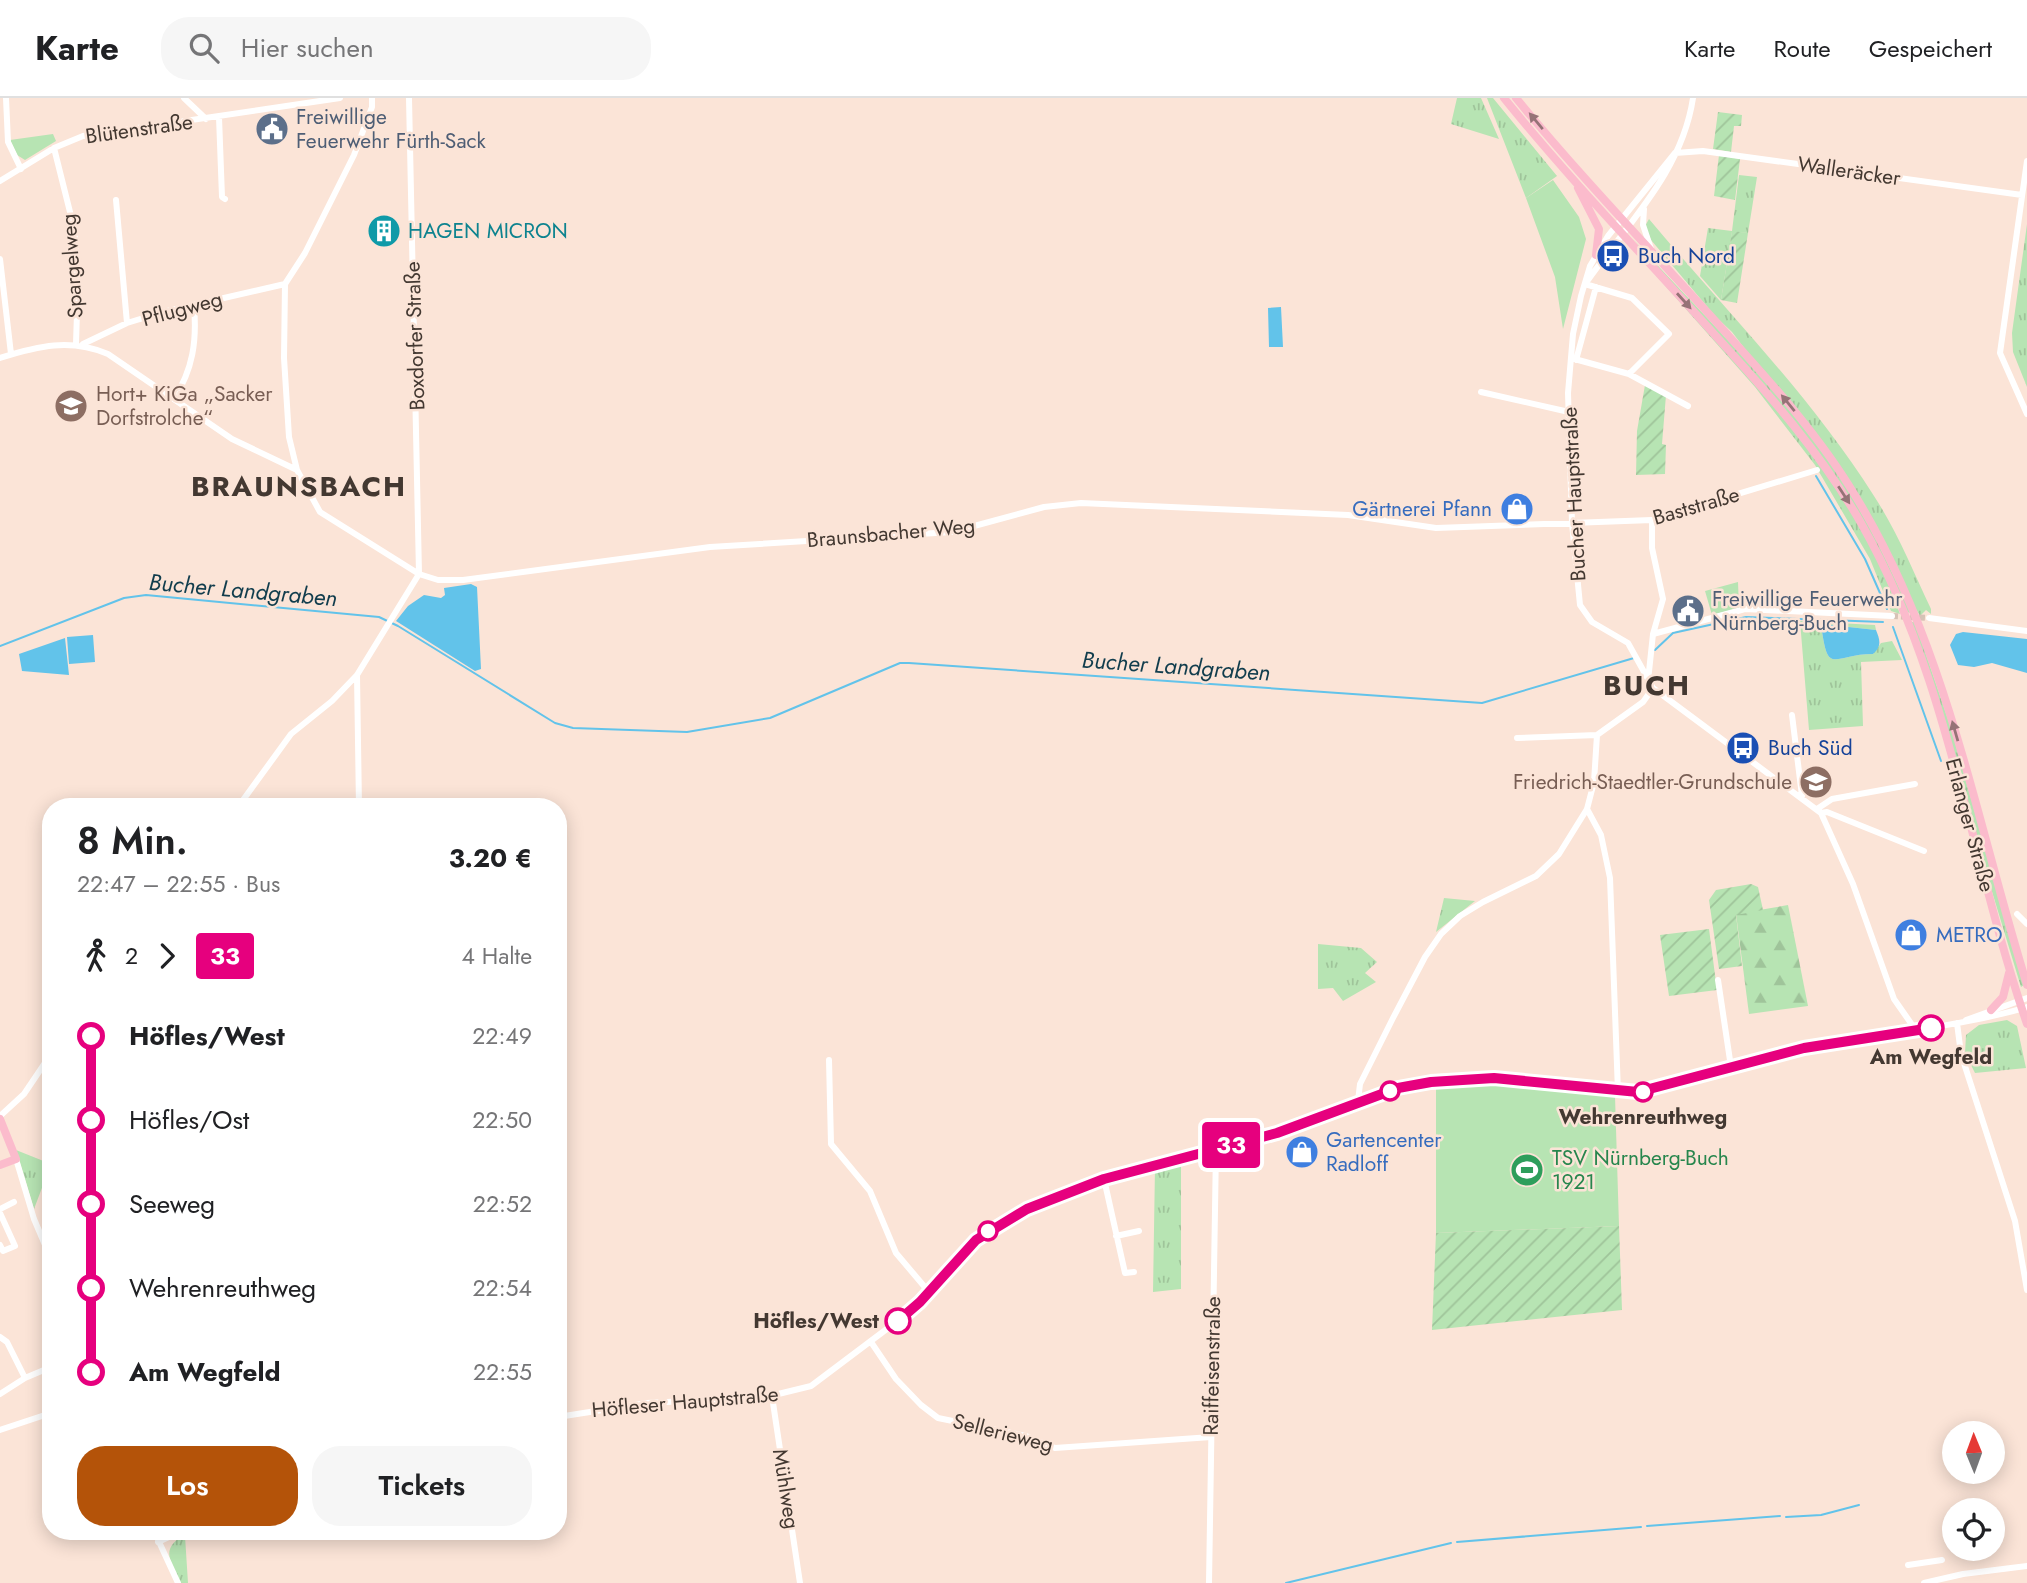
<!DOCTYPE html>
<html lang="de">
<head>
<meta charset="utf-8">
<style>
	:root { --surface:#fff; --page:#f6f6f6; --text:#202124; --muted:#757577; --line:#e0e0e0; --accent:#b45309 }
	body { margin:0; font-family:Jost,sans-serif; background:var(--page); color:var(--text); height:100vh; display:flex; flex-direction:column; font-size:26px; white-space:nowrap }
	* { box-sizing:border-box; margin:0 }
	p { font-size:23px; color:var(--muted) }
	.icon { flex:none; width:38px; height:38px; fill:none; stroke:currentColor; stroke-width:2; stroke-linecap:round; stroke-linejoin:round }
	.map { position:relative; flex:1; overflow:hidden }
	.sheet { position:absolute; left:42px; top:700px; width:525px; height:742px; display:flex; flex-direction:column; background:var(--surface); border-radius:28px; box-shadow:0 4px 18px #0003 }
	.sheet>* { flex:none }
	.badge { padding:0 14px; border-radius:5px; font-size:24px; line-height:46px }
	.needle { width:46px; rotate:359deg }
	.controls { position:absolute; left:1942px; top:1323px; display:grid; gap:14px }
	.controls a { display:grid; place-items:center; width:63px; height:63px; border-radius:50%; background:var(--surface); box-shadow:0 4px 18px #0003; font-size:35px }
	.map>.badge { position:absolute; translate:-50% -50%; box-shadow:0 0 0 4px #fff }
	.legs { display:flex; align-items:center; gap:10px; height:77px; padding:0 35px; font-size:23px }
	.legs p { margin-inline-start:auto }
	.summary { display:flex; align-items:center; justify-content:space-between; height:119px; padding:0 35px }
	h1 { font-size:38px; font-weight:600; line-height:52px }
	.button { display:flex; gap:14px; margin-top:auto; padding:14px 35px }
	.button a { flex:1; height:80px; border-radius:28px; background:var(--accent); color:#fff; font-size:28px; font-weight:600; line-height:80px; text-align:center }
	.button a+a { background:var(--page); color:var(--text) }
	ul { padding:0 35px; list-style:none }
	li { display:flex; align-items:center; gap:24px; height:84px; font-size:26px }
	li i { display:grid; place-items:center; width:10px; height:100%; margin:0 9px; background:currentColor }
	li i::after { content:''; width:18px; height:18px; margin:-9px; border:5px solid; border-radius:50%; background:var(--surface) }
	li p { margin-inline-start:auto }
	li:first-child i { background:linear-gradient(#0000 50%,currentColor 0) }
	li:last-child i { background:linear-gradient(currentColor 50%,#0000 0) }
	header { display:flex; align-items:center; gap:42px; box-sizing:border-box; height:98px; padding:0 35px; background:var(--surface); border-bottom:2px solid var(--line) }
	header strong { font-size:33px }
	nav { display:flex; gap:38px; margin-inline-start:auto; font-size:24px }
	.search { width:490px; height:63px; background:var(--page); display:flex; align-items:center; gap:18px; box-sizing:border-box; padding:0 24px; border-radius:28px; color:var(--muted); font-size:26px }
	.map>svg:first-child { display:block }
</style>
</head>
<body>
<header>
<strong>Karte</strong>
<div class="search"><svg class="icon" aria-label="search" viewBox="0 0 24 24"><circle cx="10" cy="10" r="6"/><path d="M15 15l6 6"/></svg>Hier suchen</div>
<nav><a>Karte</a><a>Route</a><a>Gespeichert</a></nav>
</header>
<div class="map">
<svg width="2027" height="1485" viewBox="0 0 2027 1485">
	<defs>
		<pattern id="grass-tufts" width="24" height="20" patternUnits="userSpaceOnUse" patternTransform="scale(1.75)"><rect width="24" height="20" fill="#b7e4b3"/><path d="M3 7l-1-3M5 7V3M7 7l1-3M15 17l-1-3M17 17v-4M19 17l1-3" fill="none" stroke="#9fc49a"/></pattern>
		<pattern id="forest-firs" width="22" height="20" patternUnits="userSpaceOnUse" patternTransform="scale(1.75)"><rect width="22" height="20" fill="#b7e4b3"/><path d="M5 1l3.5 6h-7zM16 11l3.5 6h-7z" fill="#9fc49a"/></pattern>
		<pattern id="garden-furrows" width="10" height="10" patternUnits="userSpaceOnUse" patternTransform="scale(1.75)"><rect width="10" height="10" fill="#b7e4b3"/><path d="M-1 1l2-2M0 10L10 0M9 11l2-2" fill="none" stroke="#9fc49a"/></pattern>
	</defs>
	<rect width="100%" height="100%" fill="#fbe4d7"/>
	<path fill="url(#grass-tufts)" d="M1457 0H1481L1499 41 1451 26Z
		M1487 0H1493L1557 78 1526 100Z
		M1739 77 1757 79 1748 135 1732 134 1721 202 1700 178 1708 130 1732 133Z
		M1649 121C1725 212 1810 297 1874 398 1897 433 1913 473 1931 511V516L1926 512 1920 518 1914 508 1863 405 1732 234 1715 218 1651 142 1645 128Z
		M2027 126V289L2013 254 2012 235Z
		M1633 141C1702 216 1775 286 1833 369 1865 415 1888 465 1911 515L1906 514 1838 383Z
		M1629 147C1731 259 1848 370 1900 516L1891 513 1870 461 1815 367 1755 289Z
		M1800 523 1875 527 1876 532 1821 526C1828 580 1832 556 1873 556L1881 545 1892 543 1902 562 1861 564 1863 628 1809 632Z
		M1910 524H1915L1918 533 1951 630 2024 887 2021 889Z
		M1444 800 1475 803 1436 834Z
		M1318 846 1361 850 1377 864 1365 875 1376 884 1343 903 1333 890 1318 891Z
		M2007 922 2017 928 2026 970 1975 975 1965 955 1966 937 1979 927Z
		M16 1052 51 1066 34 1111Z
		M1181 1063V1191L1153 1194 1155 1069Z
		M190 1433H194L185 1438 188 1485H180C168 1458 160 1450 190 1433Z"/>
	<path fill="url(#forest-firs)" d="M1788 807 1808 908 1749 916 1736 816Z"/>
	<path fill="#b7e4b3" d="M53 36 56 43 25 62 17 57 10 42Z
		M1553 82 1579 119 1586 141 1563 231 1555 179 1526 100Z
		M1738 484 1739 510 1712 517 1705 493Z
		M1464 986 1528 987 1615 998 1619 1128 1436 1135V988Z"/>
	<path fill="url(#garden-furrows)" d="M1718 14 1742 17 1741 28H1734L1731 54 1713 51Z
		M1719 57 1740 61 1735 102 1714 98Z
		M1732 133 1748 135 1737 205 1721 202Z
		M1645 287 1666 297 1662 346 1666 347 1665 376 1636 377 1637 333Z
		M1751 786 1758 789 1763 812 1736 817 1742 868 1719 871 1709 802 1716 792Z
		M1709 831 1717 892 1669 898 1660 837Z
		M1619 1128 1622 1212 1432 1232 1436 1135Z"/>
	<path fill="#62c3ea" d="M1281 209 1283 249H1269L1268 210Z
		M471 486 477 489 481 571 475 573 396 523 408 508 424 497 441 500 445 497 444 490Z
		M1821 526 1876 532C1880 542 1882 548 1873 556 1832 556 1828 580 1821 526Z
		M1963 534 2027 541V575L1992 565 1974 569 1958 567 1950 547 1956 536Z
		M93 537 95 564 69 566 67 539Z
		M65 540 69 577 22 573 19 556Z"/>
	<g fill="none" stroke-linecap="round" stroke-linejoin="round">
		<path stroke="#62c3ea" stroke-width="2" d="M1816 378 1865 461 1887 511
			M1893 529 1941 663
			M0 548 124 500 146 497 379 519 398 528 555 625 573 630 687 634 770 620 900 565H909L1482 605 1634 560
			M1655 552 1673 535 1746 519 1883 524
			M1786 1419 1821 1417 1859 1407
			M1647 1428 1780 1418
			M1457 1444 1641 1429
			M1286 1485 1451 1445"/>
		<path stroke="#d6c2b6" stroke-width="6" stroke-dasharray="6 3" stroke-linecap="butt" d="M1892 518 1929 520"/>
		<path stroke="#fff" stroke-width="6" d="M6 0 8 44 21 71
			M184 0 206 21
			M372 0V9L354 57 305 155 285 186 284 260 289 339 297 372 320 414 419 476 438 482H463L710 449 952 434 1044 409 1081 405 1348 417 1436 430 1652 422 1817 372
			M219 19 222 99 225 101
			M54 50 74 130 78 183 76 246
			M1675 55 1608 138 1590 168 1581 198 1573 236 1568 295 1572 425 1580 507 1592 524 1628 545 1653 590 1821 715 1853 786 1894 901 1915 931
			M1675 55 1703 53 2022 97
			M2027 63 2000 255 2027 316
			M0 83 54 50 83 38 340 0
			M116 102 127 225
			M1644 111 1643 127 1651 151
			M0 161 11 256
			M1588 182C1629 124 1682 73 1693 0
			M1585 186 1632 200 1669 236 1629 276
			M83 246 127 225 163 214 285 186
			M0 260C38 248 70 240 108 256L232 341 297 372
			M1571 260 1629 276 1688 308
			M1576 262 1596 189
			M1481 294 1569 314
			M174 301C193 271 197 243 194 208
			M1929 520 2027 533
			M1653 536 1745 511 1892 518
			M357 577 359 709
			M1648 583 1653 536 1663 501 1652 450V422
			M1792 617 1802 698
			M1517 640 1597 637
			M238 709 291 636 332 603 357 577 419 476 409 0
			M1587 711 1601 737 1610 780 1618 994
			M1817 711 1832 701 1915 686
			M1821 715 1827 714 1924 753
			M2017 816 2027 826
			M1718 882 1731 969
			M1966 922 2027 900
			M1957 925 1961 956 2015 1123 2027 1192
			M829 962 831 1046 870 1093 896 1155 929 1194
			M1358 1003 1360 986 1393 920 1425 859 1441 836 1460 818 1483 804 1536 778 1559 756 1587 711 1594 684 1597 637 1643 604 1653 590
			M0 1018 24 996 51 956
			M16 1061 34 1121 51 1161
			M1104 1081 1125 1175 1134 1174
			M0 1111 14 1104
			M0 1115 15 1148 3 1153 0 1147
			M1116 1138 1139 1133
			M0 1239 7 1244 25 1280 0 1296
			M871 1244 896 1281 921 1307 938 1320 1026 1338 1055 1350 1211 1339
			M25 1280 51 1269
			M772 1298 800 1485
			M558 1319 647 1305 766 1299 811 1288 916 1209 969 1149 1006 1122 1094 1084 1145 1068 1273 1036 1375 997 1425 984 1482 980 1538 983 1622 994H1643C1700 982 1755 959 1813 948 1884 934 1957 930 2027 909
			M0 1332 51 1315
			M154 1433 178 1485
			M158 1444 182 1433
			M1908 1467 1942 1462
			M1209 1485 1216 1050
			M1924 1485 1963 1476 2027 1468"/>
		<path stroke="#fbbbcc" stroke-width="8" d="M1504 0C1570 82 1644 158 1714 236 1768 295 1821 355 1861 425 1949 579 1970 760 2027 926
			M1516 0C1583 82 1657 158 1728 237 1774 288 1821 340 1856 399 1947 548 1976 723 2027 887
			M1578 90 1599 131 1596 157
			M1991 912 2003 899 2009 875
			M0 1021 16 1061 0 1067"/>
	</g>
	<defs><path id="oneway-solid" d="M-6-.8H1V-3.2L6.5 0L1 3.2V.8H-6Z" transform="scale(1.75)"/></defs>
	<g fill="#967377">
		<use href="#oneway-solid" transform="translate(1536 23) rotate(-130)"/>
		<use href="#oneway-solid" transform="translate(1684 203) rotate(48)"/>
		<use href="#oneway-solid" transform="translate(1788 305) rotate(-129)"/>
		<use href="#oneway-solid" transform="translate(1844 397) rotate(57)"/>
		<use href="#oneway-solid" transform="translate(1955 633) rotate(-106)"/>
	</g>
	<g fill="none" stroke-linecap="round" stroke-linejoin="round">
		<defs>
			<path id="line-1" d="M898 1223 920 1204 976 1142 1027 1111 1104 1081 1277 1035 1398 990 1431 984 1494 980 1638 994 1804 950 1931 930"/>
		</defs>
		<use href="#line-1" stroke="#fff" stroke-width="16"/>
		<use href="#line-1" stroke="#e6007e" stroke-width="10"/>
	</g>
	<defs>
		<symbol id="civic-disc" viewBox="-11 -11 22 22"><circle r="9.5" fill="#5c6f8a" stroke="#fbe4d7"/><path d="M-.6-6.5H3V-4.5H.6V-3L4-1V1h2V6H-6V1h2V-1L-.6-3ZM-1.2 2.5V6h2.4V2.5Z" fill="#fff"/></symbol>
		<symbol id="building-disc" viewBox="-11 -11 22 22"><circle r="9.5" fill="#0f9aa8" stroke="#fbe4d7"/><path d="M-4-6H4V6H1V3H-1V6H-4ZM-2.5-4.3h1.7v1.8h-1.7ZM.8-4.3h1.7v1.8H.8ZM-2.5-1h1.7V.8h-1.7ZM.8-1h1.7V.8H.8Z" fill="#fff"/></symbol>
		<symbol id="bus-disc" viewBox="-11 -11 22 22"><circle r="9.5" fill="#1a4fb4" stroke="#fbe4d7"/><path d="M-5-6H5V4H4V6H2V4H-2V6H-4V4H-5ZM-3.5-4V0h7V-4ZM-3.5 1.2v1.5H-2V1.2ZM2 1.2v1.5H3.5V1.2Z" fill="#fff"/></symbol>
		<symbol id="school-disc" viewBox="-11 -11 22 22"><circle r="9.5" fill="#8d6e63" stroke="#fbe4d7"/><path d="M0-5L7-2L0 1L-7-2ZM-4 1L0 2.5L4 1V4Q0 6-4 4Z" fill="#fff"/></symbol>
		<symbol id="shop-disc" viewBox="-11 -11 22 22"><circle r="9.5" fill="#3f7fe0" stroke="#fbe4d7"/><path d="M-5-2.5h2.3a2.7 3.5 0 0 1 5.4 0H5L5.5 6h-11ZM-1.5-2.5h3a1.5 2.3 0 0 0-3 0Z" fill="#fff"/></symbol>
		<symbol id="stadium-disc" viewBox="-11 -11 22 22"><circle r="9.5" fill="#2e9e5b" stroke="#fbe4d7"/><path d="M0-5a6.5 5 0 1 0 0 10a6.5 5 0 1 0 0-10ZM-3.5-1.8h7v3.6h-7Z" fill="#fff"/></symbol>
	</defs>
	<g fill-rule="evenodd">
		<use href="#civic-disc" x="253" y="12" width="38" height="38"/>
		<use href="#building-disc" x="365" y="114" width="38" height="38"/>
		<use href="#bus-disc" x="1594" y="139" width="38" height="38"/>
		<use href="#school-disc" x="52" y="289" width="38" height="38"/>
		<use href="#shop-disc" x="1498" y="392" width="38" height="38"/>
		<use href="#civic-disc" x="1669" y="494" width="38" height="38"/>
		<use href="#bus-disc" x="1724" y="631" width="38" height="38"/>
		<use href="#school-disc" x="1797" y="665" width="38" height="38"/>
		<use href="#shop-disc" x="1892" y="818" width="38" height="38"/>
		<use href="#shop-disc" x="1283" y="1035" width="38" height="38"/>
		<use href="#stadium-disc" x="1508" y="1053" width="38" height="38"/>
	</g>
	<g fill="#fff" stroke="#e6007e" stroke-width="3.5">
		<circle cx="1931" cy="930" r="12"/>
		<circle cx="1390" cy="993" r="9"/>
		<circle cx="1643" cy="994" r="9"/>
		<circle cx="988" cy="1133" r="9"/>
		<circle cx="898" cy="1223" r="12"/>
	</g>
	<g text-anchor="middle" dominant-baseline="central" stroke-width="5" stroke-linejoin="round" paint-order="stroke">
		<g font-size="21" fill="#4e5e75" stroke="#fbe4d7" text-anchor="start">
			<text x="296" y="19">Freiwillige<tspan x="296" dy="24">Feuerwehr Fürth-Sack</tspan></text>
			<text x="1712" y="501">Freiwillige Feuerwehr<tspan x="1712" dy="24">Nürnberg-Buch</tspan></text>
		</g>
		<g font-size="21" fill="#433831" stroke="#fbe4d7">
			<text transform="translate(139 31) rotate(-8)">Blütenstraße</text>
			<text transform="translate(1849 73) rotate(8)">Walleräcker</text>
			<text transform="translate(72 168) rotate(-94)">Spargelweg</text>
			<text transform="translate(182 211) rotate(-15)">Pflugweg</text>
			<text transform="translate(415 238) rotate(-92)">Boxdorfer Straße</text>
			<text transform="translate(1574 396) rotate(-93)">Bucher Hauptstraße</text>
			<text transform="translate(1696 408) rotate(-16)">Baststraße</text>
			<text transform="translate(891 435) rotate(-5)">Braunsbacher Weg</text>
			<text transform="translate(1970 727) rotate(75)">Erlanger Straße</text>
			<text transform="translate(1212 1268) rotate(-89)">Raiffeisenstraße</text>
			<text transform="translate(685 1304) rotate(-5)">Höfleser Hauptstraße</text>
			<text transform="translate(1003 1335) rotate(14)">Sellerieweg</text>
			<text transform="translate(786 1391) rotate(81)">Mühlweg</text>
		</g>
		<g font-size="21" fill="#0d838f" stroke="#fbe4d7" text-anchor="start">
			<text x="408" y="133">HAGEN MICRON</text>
		</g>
		<g font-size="21" fill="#164399" stroke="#fbe4d7" text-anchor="start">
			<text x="1638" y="158">Buch Nord</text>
			<text x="1768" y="650">Buch Süd</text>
		</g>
		<g font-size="21" fill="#785e54" stroke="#fbe4d7" text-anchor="start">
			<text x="96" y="296">Hort+ KiGa „Sacker<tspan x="96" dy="24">Dorfstrolche“</tspan></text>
			<text x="1792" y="684" text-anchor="end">Friedrich-Staedtler-Grundschule</text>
		</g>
		<g font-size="21" fill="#366cbe" stroke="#fbe4d7" text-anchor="start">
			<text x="1492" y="411" text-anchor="end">Gärtnerei Pfann</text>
			<text x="1936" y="837">METRO</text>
			<text x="1326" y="1042">Gartencenter<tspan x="1326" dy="24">Radloff</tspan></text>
		</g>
		<g font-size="21" font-weight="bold" fill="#433831" stroke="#fbe4d7">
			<text x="1931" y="959">Am Wegfeld</text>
			<text x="1643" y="1019">Wehrenreuthweg</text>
			<text x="879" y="1223" text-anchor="end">Höfles/West</text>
		</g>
		<g font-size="21" fill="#27864d" stroke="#fbe4d7" text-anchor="start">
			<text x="1552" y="1060">TSV Nürnberg-Buch<tspan x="1552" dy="24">1921</tspan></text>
		</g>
		<g font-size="23" font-style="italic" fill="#113d4d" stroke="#fbe4d7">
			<text transform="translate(243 492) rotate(5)">Bucher Landgraben</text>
			<text transform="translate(1176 568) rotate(4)">Bucher Landgraben</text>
		</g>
		<g font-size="28" font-weight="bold" letter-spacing="2" fill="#433831" stroke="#fbe4d7">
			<text x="299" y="388">BRAUNSBACH</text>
			<text x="1647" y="587">BUCH</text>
		</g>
	</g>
</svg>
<div class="controls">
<a><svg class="needle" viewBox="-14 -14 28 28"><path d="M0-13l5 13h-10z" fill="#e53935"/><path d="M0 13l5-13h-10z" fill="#757577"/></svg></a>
<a><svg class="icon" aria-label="locate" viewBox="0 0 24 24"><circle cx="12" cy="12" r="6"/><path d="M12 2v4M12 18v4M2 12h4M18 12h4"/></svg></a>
</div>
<b class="badge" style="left:1231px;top:1047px;background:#e6007e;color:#fff">33</b>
<section class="sheet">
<div class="summary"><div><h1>8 Min.</h1><p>22:47 – 22:55 · Bus</p></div><b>3.20 €</b></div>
<div class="legs"><svg class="icon" aria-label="walk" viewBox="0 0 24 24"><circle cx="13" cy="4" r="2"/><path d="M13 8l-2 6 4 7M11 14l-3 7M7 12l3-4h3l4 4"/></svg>2<svg class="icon" aria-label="forward" viewBox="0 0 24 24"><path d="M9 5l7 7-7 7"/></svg><b class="badge" style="background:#e6007e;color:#fff">33</b><p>4 Halte</p></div>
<ul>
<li><i style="color:#e6007e"></i><b>Höfles/West</b><p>22:49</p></li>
<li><i style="color:#e6007e"></i><span>Höfles/Ost</span><p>22:50</p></li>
<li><i style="color:#e6007e"></i><span>Seeweg</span><p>22:52</p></li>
<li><i style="color:#e6007e"></i><span>Wehrenreuthweg</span><p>22:54</p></li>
<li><i style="color:#e6007e"></i><b>Am Wegfeld</b><p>22:55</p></li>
</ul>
<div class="button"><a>Los</a><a>Tickets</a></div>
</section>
</div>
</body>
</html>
